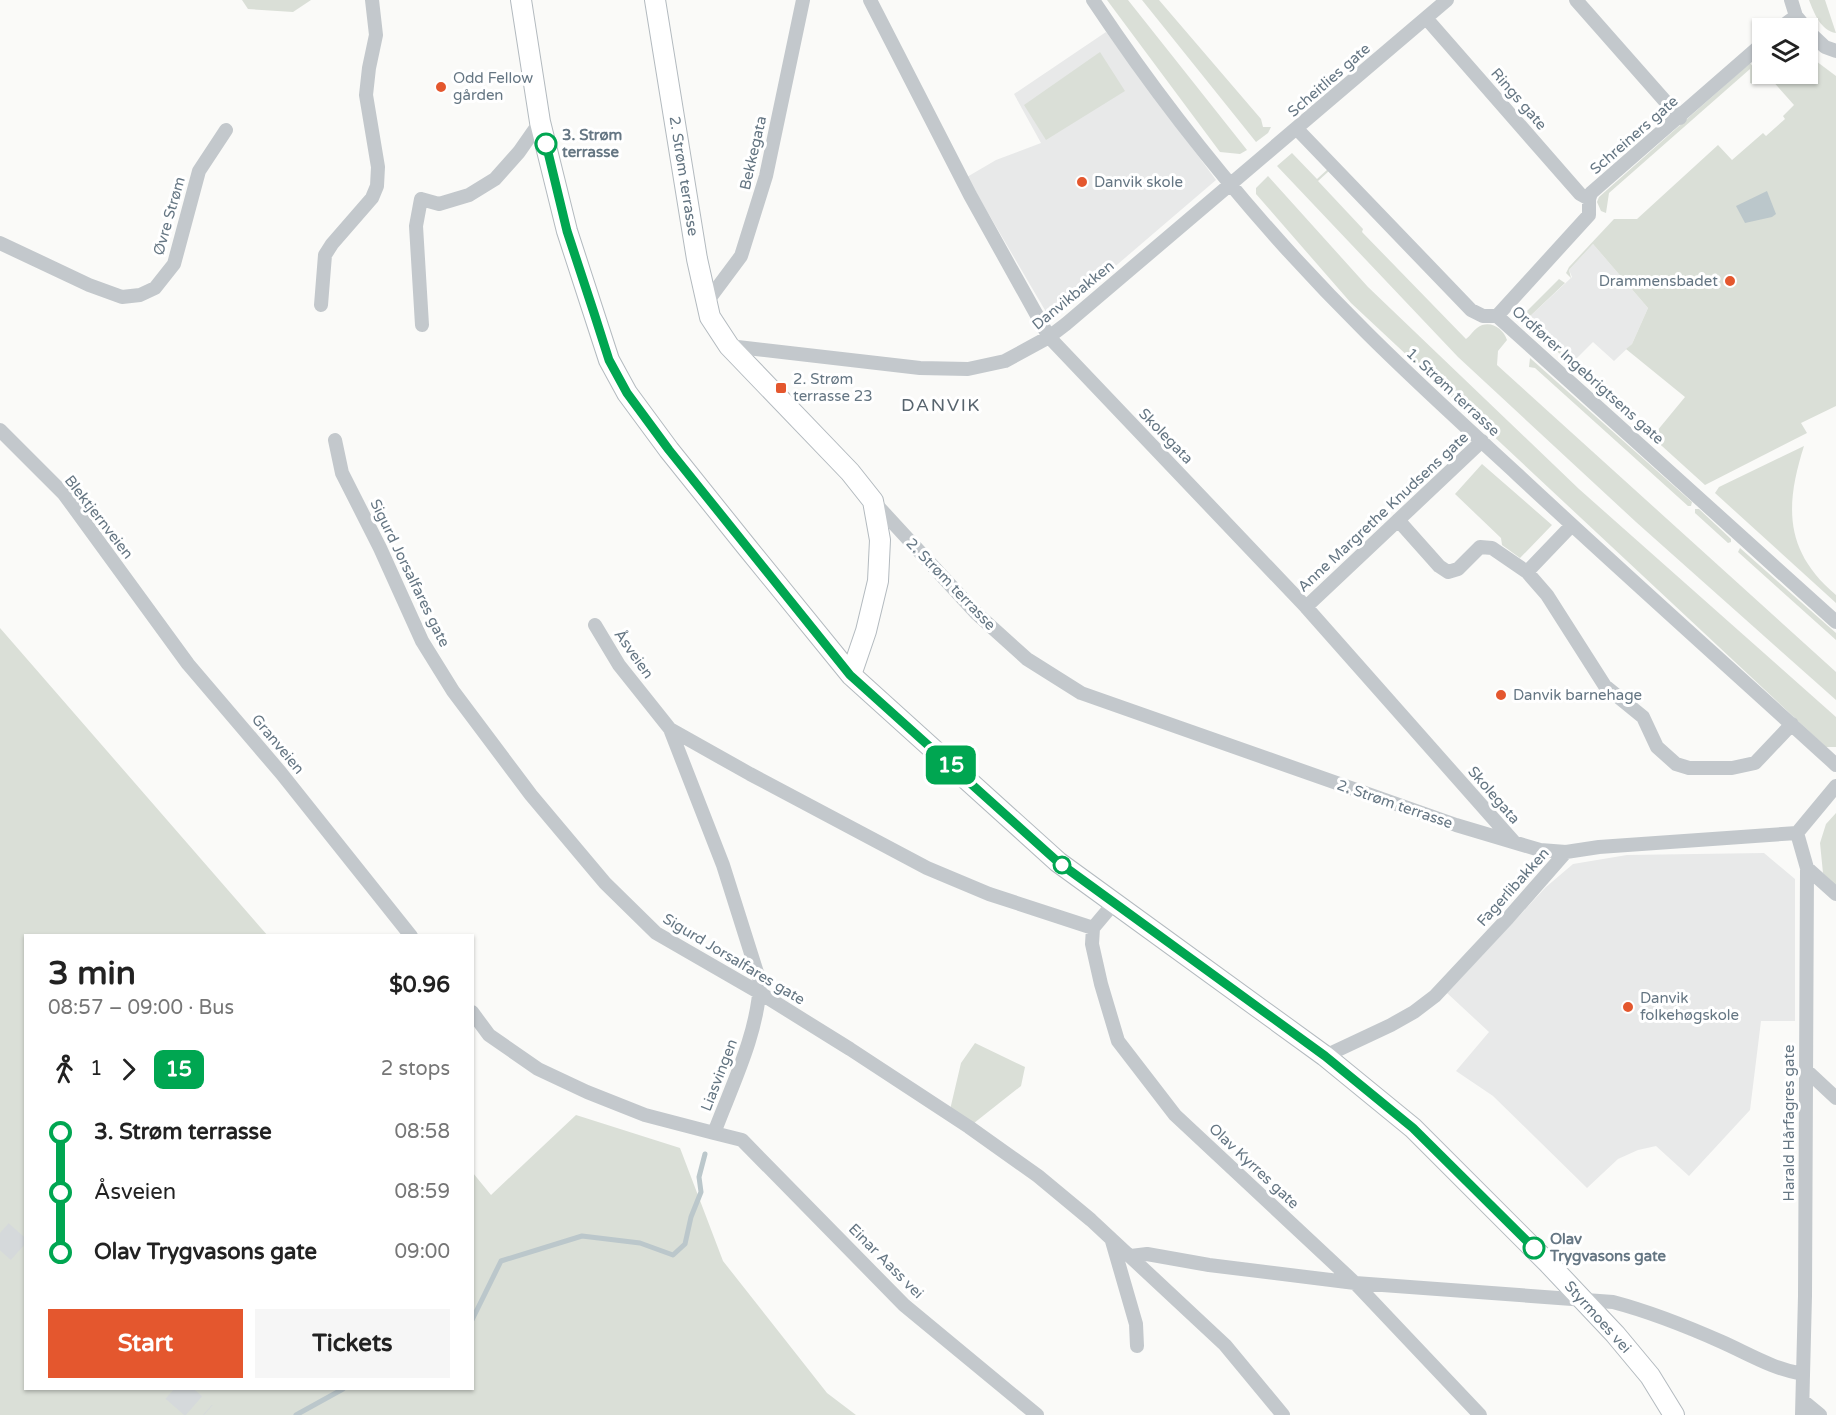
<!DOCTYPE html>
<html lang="en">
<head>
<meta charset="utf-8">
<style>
	:root { --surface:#fff; --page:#f6f6f6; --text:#222; --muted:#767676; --accent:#e4572e }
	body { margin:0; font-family:"Varela Round",sans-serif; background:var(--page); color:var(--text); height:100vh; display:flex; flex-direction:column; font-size:22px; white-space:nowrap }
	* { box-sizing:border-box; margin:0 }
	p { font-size:20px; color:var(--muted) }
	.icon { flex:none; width:33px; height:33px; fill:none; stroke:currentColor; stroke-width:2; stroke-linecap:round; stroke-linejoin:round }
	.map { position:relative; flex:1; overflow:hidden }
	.details { position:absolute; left:24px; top:934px; width:450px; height:456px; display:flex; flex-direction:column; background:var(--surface); border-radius:0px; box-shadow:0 2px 4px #0004 }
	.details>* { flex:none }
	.badge { padding:0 12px; border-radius:9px; font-size:21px; line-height:39px }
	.tools { position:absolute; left:1752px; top:18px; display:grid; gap:12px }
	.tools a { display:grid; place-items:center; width:66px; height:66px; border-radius:0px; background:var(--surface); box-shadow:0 2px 4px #0004; font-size:30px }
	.map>.badge { position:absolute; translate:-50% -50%; box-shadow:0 0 0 3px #fff }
	.legs { display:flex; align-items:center; gap:9px; height:66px; padding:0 24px; font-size:20px }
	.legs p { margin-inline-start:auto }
	.headline { display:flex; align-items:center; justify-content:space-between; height:102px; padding:0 24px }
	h1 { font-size:33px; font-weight:800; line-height:45px }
	.action { display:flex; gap:12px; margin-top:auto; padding:12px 24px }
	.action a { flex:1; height:69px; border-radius:0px; background:var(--accent); color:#fff; font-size:24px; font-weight:800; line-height:69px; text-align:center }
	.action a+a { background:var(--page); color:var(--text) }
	ul { padding:0 24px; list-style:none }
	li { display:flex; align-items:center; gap:21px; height:60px; font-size:22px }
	li i { display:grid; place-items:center; width:9px; height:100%; margin:0 8px; background:currentColor }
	li i::after { content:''; width:15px; height:15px; margin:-8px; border:4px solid; border-radius:50%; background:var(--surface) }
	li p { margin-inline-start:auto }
	li:first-child i { background:linear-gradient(#0000 50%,currentColor 0) }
	li:last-child i { background:linear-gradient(currentColor 50%,#0000 0) }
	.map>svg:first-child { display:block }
</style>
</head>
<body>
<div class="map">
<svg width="1836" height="1415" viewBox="0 0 1836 1415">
	<rect width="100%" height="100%" fill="#fafaf8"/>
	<path fill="#e8e9e9" d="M1106 32 1216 180 1056 317H1049L967 177 996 160 1041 143 1014 94Z
		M1593 244 1648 308 1632 344 1614 361 1593 342 1573 362 1526 320 1572 277 1569 270Z
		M1764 853 1795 879V1021H1761L1750 1110 1689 1176 1656 1146 1638 1150 1618 1159 1587 1188 1493 1096 1456 1071 1489 1032 1447 993 1546 887 1573 864 1627 855Z"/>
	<path fill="#dadfd7" d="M242 0H311L293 12 248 9Z
		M1107 0H1128L1247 150 1240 154 1220 152Z
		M1142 0H1159L1261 119 1263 127H1271L1268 133 1256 142Z
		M1809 0H1825L1836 33C1821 31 1814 13 1809 0Z
		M1100 52 1125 91 1046 140 1024 105Z
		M1808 55 1836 76V406L1801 423 1807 433 1705 485 1652 437 1685 397 1626 349 1632 344 1648 308 1593 244 1569 270 1571 278 1566 273 1569 267 1614 219H1637L1718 145 1732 160 1763 133 1766 136 1785 119 1783 116 1794 105 1771 79 1775 74H1808Z
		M1750 63 1754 68 1753 84 1750 83V69L1609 193 1606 213 1601 211 1597 202 1599 197Z
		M1292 153 1317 179 1328 169 1329 171 1318 181 1363 229 1362 232 1466 339C1470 336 1473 331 1477 328 1489 319 1503 328 1507 340L1498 351 1497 365 1836 672V700L1636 522 1458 357 1277 166Z
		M1268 176 1368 287 1579 489 1836 717V747H1826L1351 303 1256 194V188Z
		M1559 279 1565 283 1526 320 1573 362 1571 364 1520 318Z
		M1530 358 1692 502 1691 506H1688L1535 368 1529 367Z
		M1804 446C1785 506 1784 551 1836 595V603L1715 493 1719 487Z
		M1482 464 1552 525 1520 558 1502 545 1501 538 1455 494Z
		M1695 509H1699L1731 539V542L1728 543 1695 513Z
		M1740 548 1836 633V640L1738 552Z
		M0 628 268 936H26V1389H472L473 1173 491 1195 576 1115 680 1148 723 1261 827 1393 856 1415H0Z
		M1836 813V886L1823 873 1820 843 1826 824Z
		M975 1043 1025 1067 1021 1086 969 1127 949 1114 961 1063Z"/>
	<path fill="#bbc7cb" d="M1767 191 1776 214 1772 217 1745 223 1736 206Z"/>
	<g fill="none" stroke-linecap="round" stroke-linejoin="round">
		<path stroke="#bbc7cb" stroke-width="5" d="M472 1320 501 1261 582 1236 640 1243 673 1255 685 1244 691 1217 701 1192 699 1177 705 1154
			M296 1415 343 1389"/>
		<path stroke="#d5d9db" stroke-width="26" stroke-dasharray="26 13" stroke-linecap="butt" d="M0 1233 26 1256
			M174 1389 204 1415"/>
		<defs>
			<path id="secondary" d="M521 0 540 122 567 231 609 360 627 393 669 450 746 546 851 675 1058 862 1325 1056 1413 1128 1548 1263 1615 1334 1650 1376 1674 1415
				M655 0 697 259 710 317 729 346 850 472 873 501 880 540 878 581 866 631 851 675"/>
		</defs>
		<use href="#secondary" stroke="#b3babf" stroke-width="22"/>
		<path stroke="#c3c8cc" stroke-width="14" d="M870 0 970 195 1049 337 1306 607 1514 842
			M1093 0C1172 119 1264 231 1366 332 1415 381 1467 428 1518 475 1623 573 1730 668 1836 765
			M1576 0 1680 118
			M1791 0 1796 16 1806 28
			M1426 18 1580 194 1589 199
			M1780 28 1796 16
			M1808 31 1825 47 1836 51
			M1297 129 1471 310 1483 316H1497
			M0 243 89 285 122 297 140 295 155 288 174 264 199 171 226 130
			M706 303 741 256 766 176 803 0
			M321 305 325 255 332 244 372 198 377 186 378 167 366 95 369 68 376 35 372 0
			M1497 316 1836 622
			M1497 316 1589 215V199L1591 193 1762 44
			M422 325 416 226 421 199 439 204 469 195 495 179 519 152 540 122
			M729 346 920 368 968 369 1005 361 1049 337 1066 324 1447 0
			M0 430 64 494 188 664 281 773 411 936
			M335 440 342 473 380 548 422 641 453 691 531 795 605 883 656 933 760 993 850 1049 969 1127 1038 1176 1091 1220 1225 1345 1283 1415
			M873 501 976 613 1027 659 1081 693 1456 825 1540 850 1566 852
			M1398 520 1439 566 1448 572 1458 569 1480 547 1492 548 1527 572 1547 595 1605 686 1643 717 1657 747 1676 764 1689 768H1732L1755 763 1792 724
			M1527 572 1572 525
			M1306 607 1482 441
			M595 625 619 665 670 729 750 774 927 868 989 894 1093 928
			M1797 833 1807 868 1805 1296 1802 1415
			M1797 833 1836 786
			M1807 868 1836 894
			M1114 903 1093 928 1092 944 1101 984 1118 1041 1175 1115 1355 1283 1480 1415
			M472 1012 489 1035 538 1069 587 1092 645 1115 714 1133C732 1085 758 1034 760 982L723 865 670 729
			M1325 1056 1391 1025 1414 1012 1435 996 1508 918 1566 852 1599 847 1797 833
			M1806 1070 1836 1098
			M714 1133 742 1140 904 1305 1037 1415
			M1112 1241 1136 1324 1137 1346
			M1131 1256 1147 1254 1209 1265 1355 1283 1613 1302C1651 1312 1686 1326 1722 1342 1749 1354 1773 1369 1803 1374
			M1803 1401 1820 1415"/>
		<use href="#secondary" stroke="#fff" stroke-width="20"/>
	</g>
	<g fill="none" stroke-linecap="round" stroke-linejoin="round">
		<defs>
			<path id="line-1" d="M546 144 567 231 594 313 609 360 627 393 669 450 850 675 1058 862 1325 1056 1413 1128 1534 1248"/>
		</defs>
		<use href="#line-1" stroke="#fff" stroke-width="14"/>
		<use href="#line-1" stroke="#00a651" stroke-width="9"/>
	</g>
	<g fill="#e4572e" stroke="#fff" stroke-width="2">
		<circle cx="441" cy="87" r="6"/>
		<circle cx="1082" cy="182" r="6"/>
		<circle cx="1730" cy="281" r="6"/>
		<rect x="775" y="382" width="12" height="12" rx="3"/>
		<circle cx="1501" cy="695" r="6"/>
		<circle cx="1628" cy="1007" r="6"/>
	</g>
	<g fill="#fff" stroke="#00a651" stroke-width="3">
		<circle cx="546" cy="144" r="10"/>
		<circle cx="1062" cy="865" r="8"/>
		<circle cx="1534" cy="1248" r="10"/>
	</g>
	<g text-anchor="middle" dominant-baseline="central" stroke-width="6" stroke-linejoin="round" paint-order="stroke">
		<g font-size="15" fill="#657683" stroke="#fff" text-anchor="start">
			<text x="453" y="78">Odd Fellow<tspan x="453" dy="17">gården</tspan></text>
			<text x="1094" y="182">Danvik skole</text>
			<text x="1718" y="281" text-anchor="end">Drammensbadet</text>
			<text x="793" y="379">2. Strøm<tspan x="793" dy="17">terrasse 23</tspan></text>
			<text x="1513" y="695">Danvik barnehage</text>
			<text x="1640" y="998">Danvik<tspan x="1640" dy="17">folkehøgskole</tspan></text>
		</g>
		<g font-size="15" fill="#657683" stroke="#fff">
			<text transform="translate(1329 80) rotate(-41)">Scheitlies gate</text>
			<text transform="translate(1519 99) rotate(49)">Rings gate</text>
			<text transform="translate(1634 135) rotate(-41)">Schreiners gate</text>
			<text transform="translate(753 153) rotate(-77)">Bekkegata</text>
			<text transform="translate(684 176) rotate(81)">2. Strøm terrasse</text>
			<text transform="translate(169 216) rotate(-74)">Øvre Strøm</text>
			<text transform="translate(1073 295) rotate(-39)">Danvikbakken</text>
			<text transform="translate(1588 375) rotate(42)">Ordfører Ingebrigtsens gate</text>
			<text transform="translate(1453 392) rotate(43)">1. Strøm terrasse</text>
			<text transform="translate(1166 436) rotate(46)">Skolegata</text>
			<text transform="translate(1383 512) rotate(-43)">Anne Margrethe Knudsens gate</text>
			<text transform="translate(99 517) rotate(52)">Blektjernveien</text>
			<text transform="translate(410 573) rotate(64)">Sigurd Jorsalfares gate</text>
			<text transform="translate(951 584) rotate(46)">2. Strøm terrasse</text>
			<text transform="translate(634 654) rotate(55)">Åsveien</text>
			<text transform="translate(278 744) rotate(50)">Granveien</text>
			<text transform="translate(1494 795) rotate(49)">Skolegata</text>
			<text transform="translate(1395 804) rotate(19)">2. Strøm terrasse</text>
			<text transform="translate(1513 887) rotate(-48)">Fagerlibakken</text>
			<text transform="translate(734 959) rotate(31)">Sigurd Jorsalfares gate</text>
			<text transform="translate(719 1075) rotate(-69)">Liasvingen</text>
			<text transform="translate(1789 1123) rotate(-90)">Harald Hårfagres gate</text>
			<text transform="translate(1254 1166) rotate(43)">Olav Kyrres gate</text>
			<text transform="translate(886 1261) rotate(45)">Einar Aass vei</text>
			<text transform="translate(1598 1317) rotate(48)">Styrmoes vei</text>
		</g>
		<g font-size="15" font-weight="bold" fill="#657683" stroke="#fff" text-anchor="start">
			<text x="562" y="135">3. Strøm<tspan x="562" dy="17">terrasse</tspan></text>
			<text x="1550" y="1239">Olav<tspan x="1550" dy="17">Trygvasons gate</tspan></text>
		</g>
		<g font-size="18" letter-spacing="1.5" fill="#57646e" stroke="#fff">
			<text x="941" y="405">DANVIK</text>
		</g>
	</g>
</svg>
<div class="tools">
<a><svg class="icon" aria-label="layers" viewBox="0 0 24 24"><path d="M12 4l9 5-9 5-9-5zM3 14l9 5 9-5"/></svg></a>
</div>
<b class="badge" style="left:951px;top:765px;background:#00a651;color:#fff">15</b>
<section class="details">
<div class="headline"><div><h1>3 min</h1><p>08:57 – 09:00 · Bus</p></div><b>$0.96</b></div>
<div class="legs"><svg class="icon" aria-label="walk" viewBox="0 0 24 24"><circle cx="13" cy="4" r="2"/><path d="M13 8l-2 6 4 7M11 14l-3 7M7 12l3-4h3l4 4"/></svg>1<svg class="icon" aria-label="forward" viewBox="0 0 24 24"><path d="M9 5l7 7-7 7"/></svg><b class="badge" style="background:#00a651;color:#fff">15</b><p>2 stops</p></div>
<ul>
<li><i style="color:#00a651"></i><b>3. Strøm terrasse</b><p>08:58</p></li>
<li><i style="color:#00a651"></i><span>Åsveien</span><p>08:59</p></li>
<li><i style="color:#00a651"></i><b>Olav Trygvasons gate</b><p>09:00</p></li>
</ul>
<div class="action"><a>Start</a><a>Tickets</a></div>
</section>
</div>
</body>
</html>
